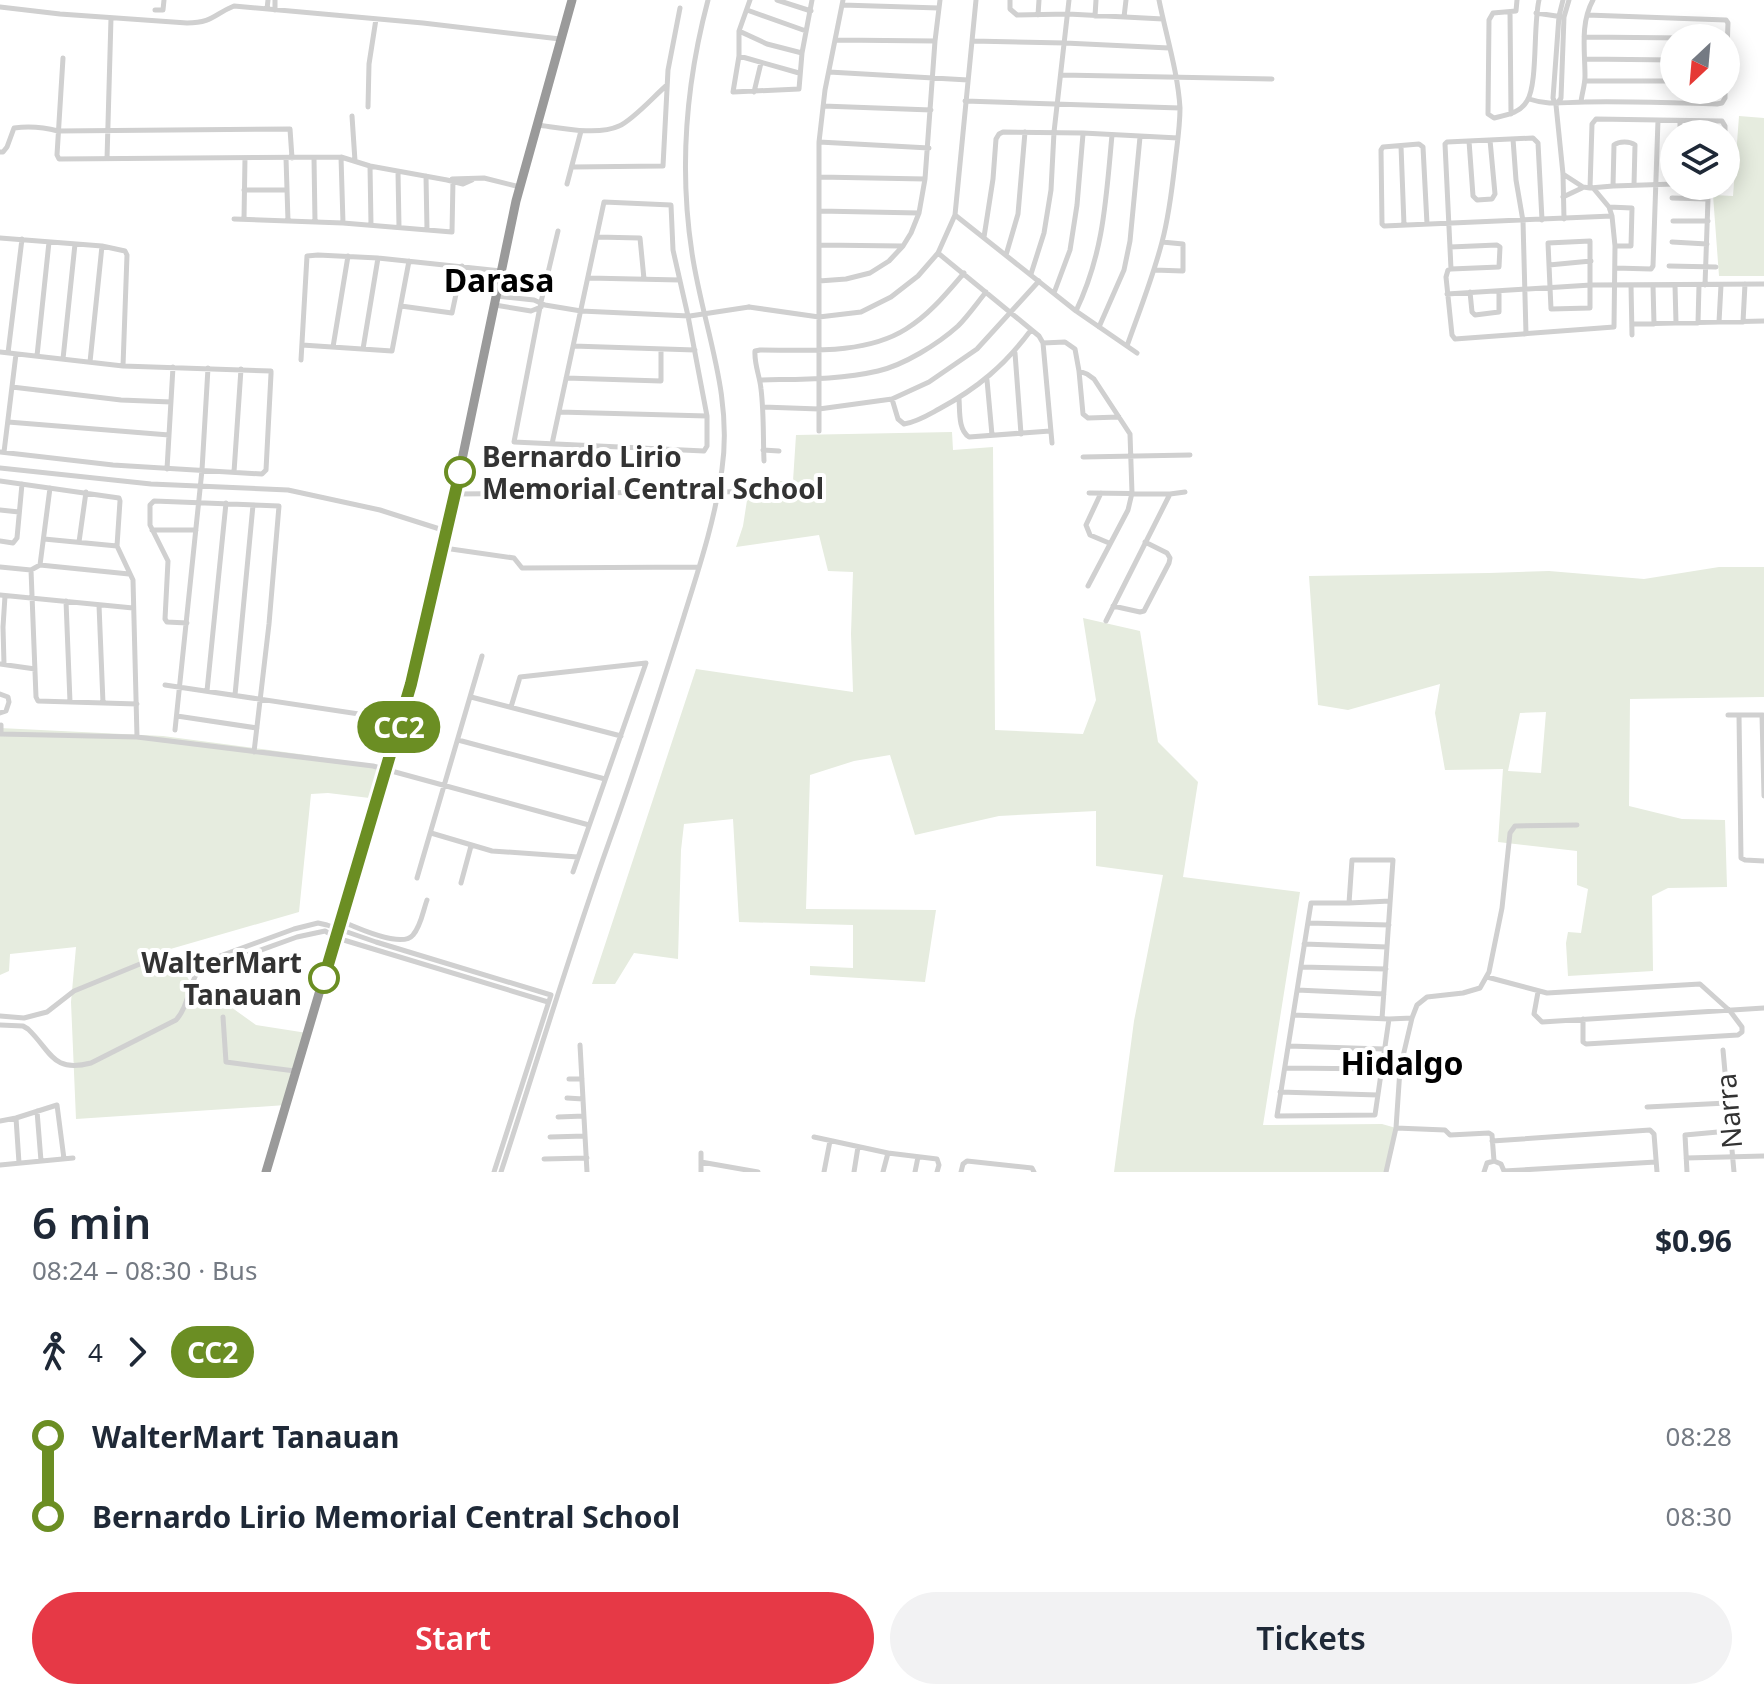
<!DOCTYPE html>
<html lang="en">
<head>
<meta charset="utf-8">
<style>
	:root { --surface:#fff; --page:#f2f2f3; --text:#1f2937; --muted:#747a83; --accent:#e63946 }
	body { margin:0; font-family:"Noto Sans",sans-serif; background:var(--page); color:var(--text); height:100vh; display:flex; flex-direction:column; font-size:30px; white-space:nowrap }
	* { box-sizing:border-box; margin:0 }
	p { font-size:26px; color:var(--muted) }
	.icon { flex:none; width:44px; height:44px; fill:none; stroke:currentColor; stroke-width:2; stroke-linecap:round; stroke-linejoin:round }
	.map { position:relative; height:1172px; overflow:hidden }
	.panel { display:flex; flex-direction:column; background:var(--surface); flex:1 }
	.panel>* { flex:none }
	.badge { padding:0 16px; border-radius:26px; font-size:28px; line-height:52px }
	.needle { width:52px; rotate:206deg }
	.tools { position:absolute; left:1660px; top:24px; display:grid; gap:16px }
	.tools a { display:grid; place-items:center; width:80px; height:80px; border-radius:50%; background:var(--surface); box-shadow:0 4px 20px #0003; font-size:40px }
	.map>.badge { position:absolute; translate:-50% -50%; box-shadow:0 0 0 4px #fff }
	.legs { display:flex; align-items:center; gap:12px; height:88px; padding:0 32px; font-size:26px }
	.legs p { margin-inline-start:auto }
	.overview { display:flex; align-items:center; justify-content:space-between; height:136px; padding:0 32px }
	h1 { font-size:44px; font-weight:600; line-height:60px }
	.primary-button { display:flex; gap:16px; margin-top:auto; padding:16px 32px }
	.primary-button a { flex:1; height:92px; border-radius:48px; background:var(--accent); color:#fff; font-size:32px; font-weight:600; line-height:92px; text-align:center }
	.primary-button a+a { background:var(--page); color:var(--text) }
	ul { padding:0 32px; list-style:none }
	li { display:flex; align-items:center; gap:28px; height:80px; font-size:30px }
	li i { display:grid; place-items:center; width:12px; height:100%; margin:0 10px; background:currentColor }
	li i::after { content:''; width:20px; height:20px; margin:-10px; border:6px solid; border-radius:50%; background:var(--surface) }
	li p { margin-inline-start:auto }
	li:first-child i { background:linear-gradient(#0000 50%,currentColor 0) }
	li:last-child i { background:linear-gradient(currentColor 50%,#0000 0) }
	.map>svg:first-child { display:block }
</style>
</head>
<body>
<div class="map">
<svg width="1764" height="1172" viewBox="0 0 1764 1172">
	<rect width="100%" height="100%" fill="#fff"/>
	<path fill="#e6ecdf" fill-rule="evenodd" d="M1739 116 1764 118V276H1719L1713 195 1733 196Z
		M952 432 953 450 993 447 995 730 1083 734 1096 700 1083 618 1140 631 1158 742 1198 782 1183 877 1300 892 1263 1125 1382 1124 1396 1128 1385 1172H1114L1134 1021 1163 875 1096 866V811L999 816 915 835 890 755 854 761 810 775 806 909 936 910 925 982 810 975V966L853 968V925L739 922 733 819 684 824 681 850 678 959 634 953 615 984H592L696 669 853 692 851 634 853 572 828 571 819 535 736 547 743 526 750 481H793L796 435Z
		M1719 567H1764V697L1630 699 1629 806 1682 819 1725 820 1727 887 1668 888 1652 896 1653 971 1568 976 1566 943 1568 932 1581 933 1588 889 1577 885V851L1498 842 1503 769 1445 770 1435 713 1440 684 1348 710 1318 705 1309 576 1489 573 1549 571 1644 579ZM1546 712 1541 773 1508 771 1520 713Z
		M0 728 163 736 314 756 386 770 378 799 328 793 311 794 299 912 160 952 176 969H183L191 984 217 997 256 1025 307 1033 286 1105 76 1119 71 1002 76 947 10 954 9 971 0 975Z"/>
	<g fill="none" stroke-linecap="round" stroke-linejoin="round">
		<path stroke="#d0d0d0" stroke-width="5" d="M750 0 739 31V56L733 92 799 89 802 53 812 0
			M777 0 811 11
			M1010 0V9L1017 15 1068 14 1163 19
			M1517 0 1516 11 1493 13 1489 20 1488 114 1494 118C1507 115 1520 113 1527 101 1538 84 1533 25 1539 0
			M1563 0 1559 16 1553 98 1556 105 1563 174 1564 219
			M842 5 939 8
			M0 7 60 14 187 23C213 23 214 14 234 6L423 23 560 39
			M267 9 268 0
			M155 10H163L164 0
			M275 10V0
			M747 10 806 31
			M1510 12 1511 114
			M1536 13 1563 17
			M1038 15 1039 0
			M1587 15 1726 20 1728 23 1726 77
			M1095 16 1096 0
			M1124 17 1126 0
			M739 31 767 44 802 53
			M1584 37 1687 38
			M835 40 935 41
			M972 41 1065 43 1169 48
			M739 56 799 73
			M63 58 57 155 59 159 341 157 370 166 447 180 463 184 472 180
			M1585 59 1674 60
			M829 72 968 80
			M1061 75 1272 79
			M1585 81H1674
			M754 92 761 63
			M1529 99C1550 106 1563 102 1585 102 1629 101 1673 103 1717 104L1722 103 1725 98V90
			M965 101 1180 108
			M1581 102C1582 93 1585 85 1585 76 1585 51 1580 23 1593 0
			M1557 104 1561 98 1564 17 1569 0
			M823 106 931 110
			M368 107 369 64 376 19
			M352 116 355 161
			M538 125C561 128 598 136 619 126 633 120 654 96 667 85
			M1680 134V121
			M1702 134V121
			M1513 139 1516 180 1523 221 1526 334
			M1469 141 1473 196 1477 200 1492 199 1495 194 1490 140
			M819 142 929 148
			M1401 146 1404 225
			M0 152H3L7 147 14 128C29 126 43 127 58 131L290 129 292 158
			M341 157 343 223
			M286 158 288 221
			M314 158 315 222
			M107 159 111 18
			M370 166 371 225
			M572 167 663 166 668 70 680 8
			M398 172 399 227
			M1563 174 1583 187 1590 188
			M426 176 427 230
			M819 177 925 179
			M452 179 484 178 520 187
			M567 184 581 131
			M1674 184 1613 186 1590 188 1592 124 1596 119 1722 121 1725 126V134
			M1613 186 1614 145C1619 141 1630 141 1635 145L1634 185
			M244 190H287
			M1563 197 1582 188
			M1672 198 1708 199 1705 285
			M1609 207 1632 208 1631 246H1615
			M819 211 919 213
			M955 215 1076 311 1137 353
			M234 219 343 223 452 232 453 180
			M244 219 245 158
			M1542 220 1538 143 1533 138 1447 142 1445 144 1451 269 1448 270 1446 277 1452 335 1455 339 1614 327 1615 246 1612 216 1609 207 1594 189
			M1673 221H1708
			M1427 224 1423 147 1419 144 1383 147 1381 150 1382 224 1384 226 1612 216
			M597 237 640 238 644 279
			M984 237 993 179 996 139 999 134 1003 132 1083 133 1178 138
			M0 238 102 246 125 251 127 255 123 366
			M1590 241V308L1551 309 1548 243Z
			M1672 242 1707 244
			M819 245 902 246
			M1450 247 1497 245 1500 247 1499 267 1451 269
			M938 253 1039 336 1043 343 1052 443
			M1006 255 1018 214 1025 132
			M1549 265 1591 261
			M1669 266 1716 267
			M1615 268 1651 269 1653 266 1658 120
			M1154 270 1183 271V244L1162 242
			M1031 274 1044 233 1051 190 1054 132 1069 0
			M588 278 680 280
			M819 281 846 279 870 273 889 261 903 246 911 233 919 213 925 179 935 41 940 0
			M1631 285 1632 335
			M1653 285 1654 324
			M1675 285 1676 323
			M1470 292 1472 312 1475 315 1499 312V291
			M1054 293 1070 250 1077 205 1083 134
			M1447 294 1591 285 1764 284
			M497 296 534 300 545 305 581 311 689 316
			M495 305 531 311 541 307
			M401 306 452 313 462 266
			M749 307 819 317 861 312 891 297 918 276 938 253 955 215 976 0
			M1076 311C1104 252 1106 199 1112 135
			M1719 322 1721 285
			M1743 322 1745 284
			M1698 323 1699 285
			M1632 324 1764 321
			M1099 327 1124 270 1130 241 1140 137
			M1043 343 1065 342 1075 349 1079 371 1083 414 1088 418 1119 417
			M302 345 392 351 409 261
			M573 346 695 350
			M1127 346C1139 312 1153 277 1162 242 1169 216 1172 190 1175 163 1177 145 1180 127 1180 108 1178 73 1166 35 1159 0
			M333 347 348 256
			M363 349 378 258
			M0 352 123 366 271 371V374L266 470 262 474 113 465 0 452
			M8 353 22 239
			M1015 353 1021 434
			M37 356 49 242
			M63 359 75 244
			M301 360 307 256 318 255 378 258 501 271
			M90 362 102 246
			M1079 371 1087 374 1094 379 1130 434 1132 493 1128 510 1088 586
			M566 378 661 381V350
			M760 380C799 379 839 380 878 371 904 365 938 344 958 326 968 316 977 303 986 292
			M987 380 992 435
			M12 387 121 400 171 402
			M892 399 898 419 904 424C917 422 928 415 939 409 978 388 1005 365 1031 330
			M959 399C960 411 958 430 969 437L1050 431
			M763 407 819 409 892 399 929 382 977 349 1039 281
			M559 412 707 416
			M8 422 169 435
			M819 431V142L825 90 843 0
			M552 444 604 202 671 205 673 250 688 316 707 416V446L704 451 514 442 541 302 558 231
			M763 450 779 451
			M4 452 16 354
			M1083 457 1190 455
			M764 461C763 437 764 413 761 389 760 377 754 364 755 351L760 350C805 350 865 355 906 329 929 315 946 294 964 273
			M0 468 151 484 288 490 380 510 446 531
			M167 469 173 367
			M234 472 241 369
			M0 481 119 498 120 501 117 546 133 580 137 737
			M1089 493 1170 494 1185 492
			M1101 493 1086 525 1090 535 1109 543
			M456 494 809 491
			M0 510 19 512
			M152 530H196
			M44 539 117 546
			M0 541 13 543 17 538 22 484
			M79 542 86 492
			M444 548 514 558 522 568 699 567
			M40 565 50 488
			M0 567 31 570 40 565 129 574
			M31 570 36 697 38 701 137 704
			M0 595 133 608
			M66 601 70 702
			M99 605 103 703
			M1113 606 1140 612 1144 611 1169 563 1170 558 1167 553 1145 542
			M1106 621 1170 494
			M187 623 167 622 165 619 168 561 150 525V505L154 501 279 506 269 624 254 752
			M0 664 35 669
			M4 664 3 627 5 596
			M165 685 399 720
			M207 691 226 503
			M0 694 8 697 9 702 6 711 0 713
			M235 695 253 505
			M471 697 621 736
			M511 707 520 677 646 663 573 872
			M1728 715H1763
			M1739 715 1741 858 1745 860 1764 861
			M1762 715 1764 796
			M177 716 257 728
			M1 725V734
			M175 730 202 470 208 368
			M0 734 137 737 373 766 589 825
			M458 740 605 779
			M431 833 492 851 578 857
			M417 878 482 656
			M461 883 471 846
			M1349 903 1390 901
			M341 921C355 927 402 949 413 935 421 926 423 911 427 900
			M1308 923 1389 925
			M1304 944 1387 947
			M1301 967 1386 969
			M1487 977 1547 993 1700 984 1730 1011 1742 1027V1032L1738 1035 1586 1044 1583 1042V1019
			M1297 990 1384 994
			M1538 992 1534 1014 1542 1022 1764 1008
			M1293 1015 1389 1019 1412 1018
			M0 1016 24 1018 47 1012 74 991 140 964 154 963 179 970 190 967 294 929 318 923 327 925 376 942 551 995 494 1172
			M223 1017 226 1062 295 1071
			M1382 1019 1393 860H1352L1349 903H1311L1277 1116 1375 1115 1389 1019
			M0 1025 23 1026 28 1029C52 1052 52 1073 91 1063L176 1020C188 1007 188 988 197 973L297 937 325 931 337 938 548 1002
			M580 1045 587 1172
			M1288 1046 1384 1049
			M1723 1050 1734 1172
			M1285 1068 1382 1069
			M569 1079H582
			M1280 1092 1378 1095
			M567 1098 583 1099
			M1647 1107 1727 1103
			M37 1111 41 1161
			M558 1117 584 1116
			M16 1118 19 1163
			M0 1121 16 1118 57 1105 64 1159
			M1396 1128 1445 1130 1450 1135 1489 1133 1492 1135 1494 1161
			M550 1137 585 1136
			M814 1137 888 1153 937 1159 939 1165 937 1172
			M1492 1141 1650 1130 1654 1134 1657 1172
			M701 1153V1172
			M1686 1158 1764 1156
			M544 1159 587 1158
			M701 1162 758 1172
			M0 1165 73 1158
			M1504 1171 1656 1162
			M501 1172C537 1062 570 951 609 842 636 767 660 692 684 616 699 568 715 520 722 469 733 393 703 327 692 253 679 168 686 83 708 0
			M824 1172 830 1141
			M854 1172 858 1147
			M883 1172 888 1153
			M915 1172 918 1157
			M961 1172 963 1164 967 1161 1032 1168 1034 1172
			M1386 1172 1396 1128 1400 1069 1412 1018 1417 1005 1427 997 1463 993 1480 988 1489 972 1502 908 1510 833 1515 826 1577 825
			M1484 1172 1487 1163 1494 1161 1501 1164 1504 1171
			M1687 1172 1685 1135 1729 1131"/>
		<path stroke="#9a9a9a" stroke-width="9" d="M266 1172 411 684 440 565 516 201 572 0"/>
		<path stroke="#d0d0d0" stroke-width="5" d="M690 316 749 307"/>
	</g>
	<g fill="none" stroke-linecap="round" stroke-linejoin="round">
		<defs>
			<path id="line-1" d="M324 978 411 684 460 472"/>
		</defs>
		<use href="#line-1" stroke="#fff" stroke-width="18"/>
		<use href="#line-1" stroke="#6b8e23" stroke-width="12"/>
	</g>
	<g fill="#fff" stroke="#6b8e23" stroke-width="4">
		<circle cx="460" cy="472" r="14"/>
		<circle cx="324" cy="978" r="14"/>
	</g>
	<g text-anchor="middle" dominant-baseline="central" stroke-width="8" stroke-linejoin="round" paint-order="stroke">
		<g font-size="28" font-weight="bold" fill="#333" stroke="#fff" text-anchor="start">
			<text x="482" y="456">Bernardo Lirio<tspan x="482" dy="32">Memorial Central School</tspan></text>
			<text x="302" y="962" text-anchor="end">WalterMart<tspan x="302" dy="32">Tanauan</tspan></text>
		</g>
		<g font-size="28" fill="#333" stroke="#fff">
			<text transform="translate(1728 1111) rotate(-95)">Narra</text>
		</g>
		<g font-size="32" font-weight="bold" fill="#000" stroke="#fff">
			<text x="499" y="279">Darasa</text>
			<text x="1402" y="1062">Hidalgo</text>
		</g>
	</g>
</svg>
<div class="tools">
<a><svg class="needle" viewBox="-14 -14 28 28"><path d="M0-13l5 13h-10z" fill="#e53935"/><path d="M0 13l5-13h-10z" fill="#747a83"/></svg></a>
<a><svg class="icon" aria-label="layers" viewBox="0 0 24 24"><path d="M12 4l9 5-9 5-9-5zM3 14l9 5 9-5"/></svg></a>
</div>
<b class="badge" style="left:399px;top:727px;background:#6b8e23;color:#fff">CC2</b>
</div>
<section class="panel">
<div class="overview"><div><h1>6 min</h1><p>08:24 – 08:30 · Bus</p></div><b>$0.96</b></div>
<div class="legs"><svg class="icon" aria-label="walk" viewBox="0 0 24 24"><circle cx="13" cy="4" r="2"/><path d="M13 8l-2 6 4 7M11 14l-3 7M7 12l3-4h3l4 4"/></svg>4<svg class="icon" aria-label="forward" viewBox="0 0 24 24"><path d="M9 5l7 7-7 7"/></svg><b class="badge" style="background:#6b8e23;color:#fff">CC2</b></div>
<ul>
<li><i style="color:#6b8e23"></i><b>WalterMart Tanauan</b><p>08:28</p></li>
<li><i style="color:#6b8e23"></i><b>Bernardo Lirio Memorial Central School</b><p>08:30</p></li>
</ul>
<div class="primary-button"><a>Start</a><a>Tickets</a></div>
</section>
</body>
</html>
